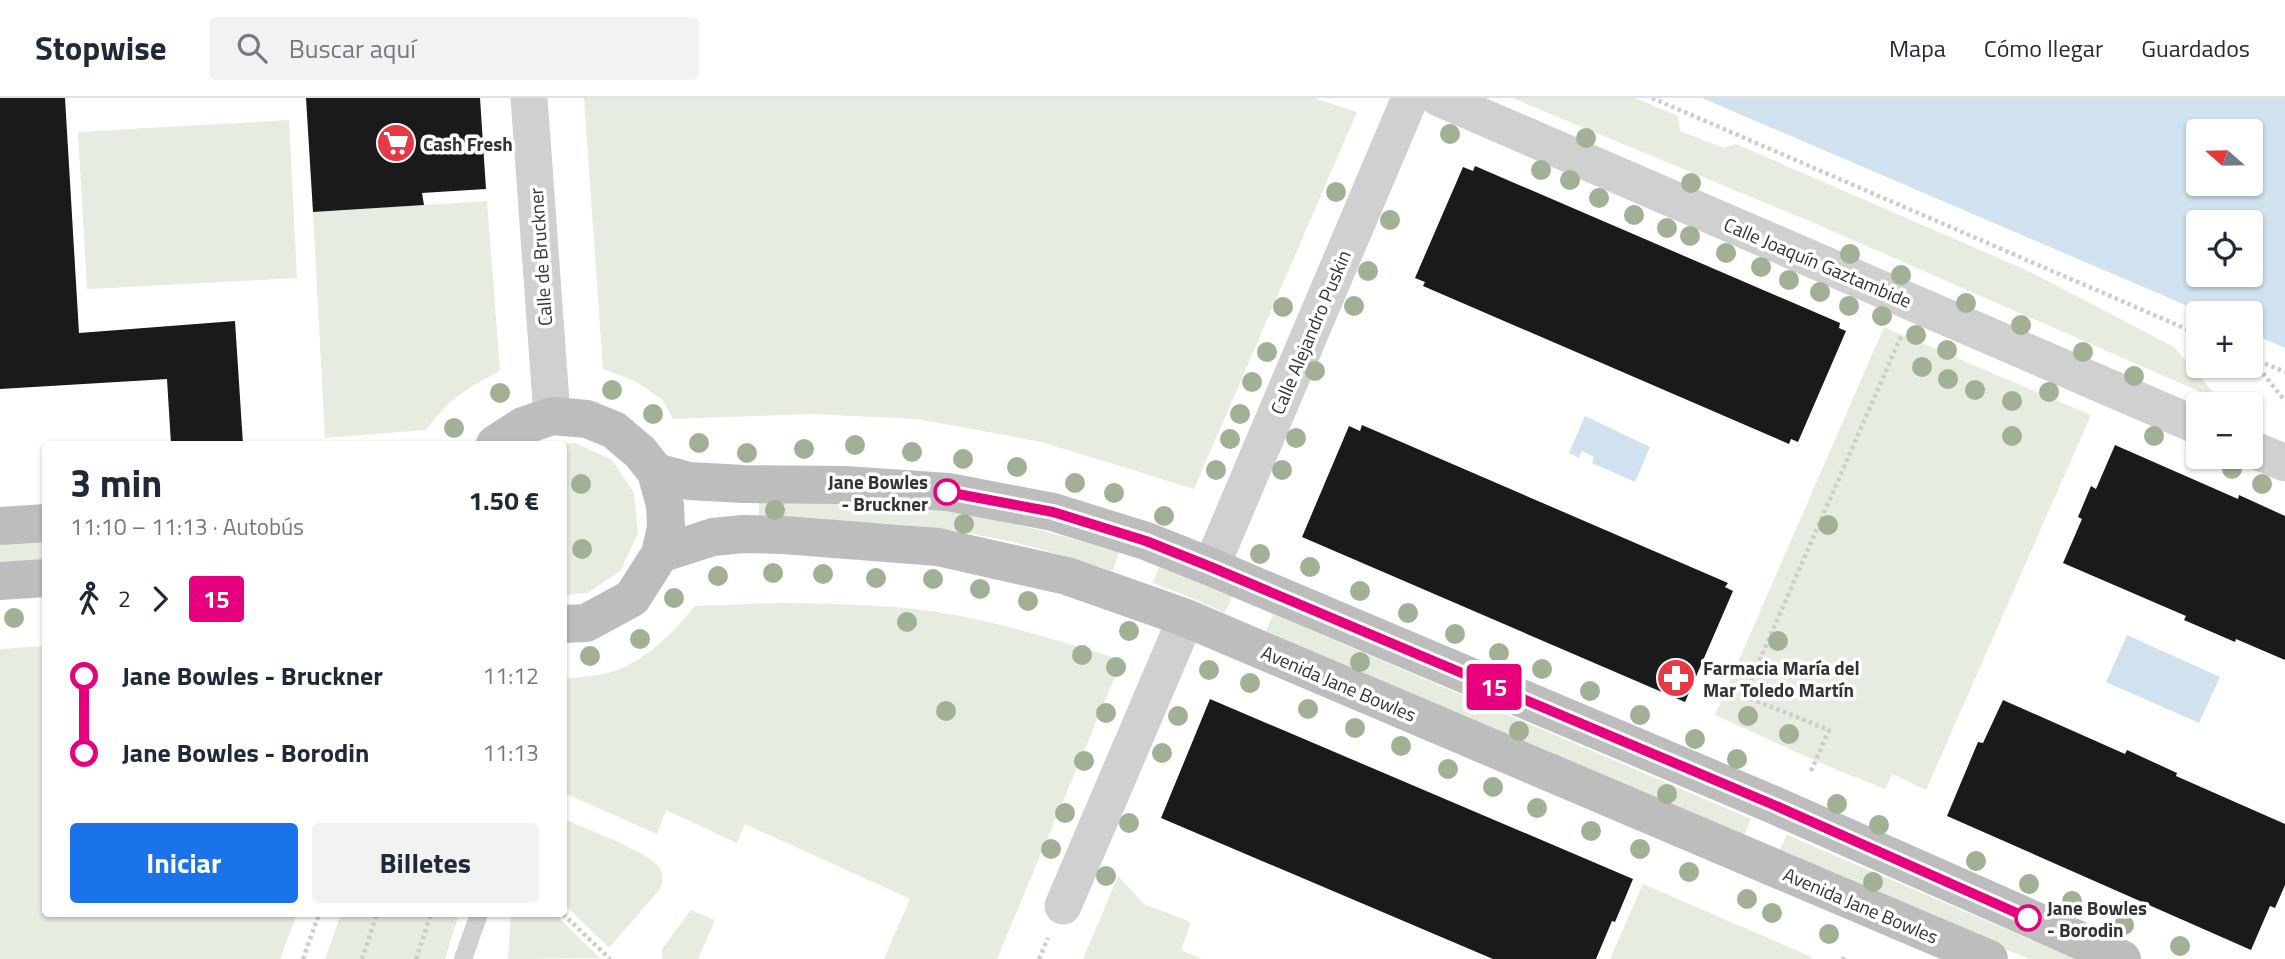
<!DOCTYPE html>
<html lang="es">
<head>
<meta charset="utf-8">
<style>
	:root { --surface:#fff; --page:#f2f2f3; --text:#1f2937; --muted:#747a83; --line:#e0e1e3; --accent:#1a73e8 }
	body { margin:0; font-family:"Titillium Web",sans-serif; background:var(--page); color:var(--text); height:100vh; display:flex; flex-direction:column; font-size:26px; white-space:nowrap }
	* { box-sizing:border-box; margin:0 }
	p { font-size:23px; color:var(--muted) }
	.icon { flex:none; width:38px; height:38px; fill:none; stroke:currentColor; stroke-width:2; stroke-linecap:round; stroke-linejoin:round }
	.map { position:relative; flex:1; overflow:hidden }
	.side { position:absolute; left:42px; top:343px; width:525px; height:476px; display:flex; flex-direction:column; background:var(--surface); border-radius:7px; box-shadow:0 2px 5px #0004 }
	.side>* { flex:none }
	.badge { padding:0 14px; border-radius:5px; font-size:24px; line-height:46px }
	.needle { width:46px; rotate:290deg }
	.tools { position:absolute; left:2186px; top:21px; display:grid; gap:14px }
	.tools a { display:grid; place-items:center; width:77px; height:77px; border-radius:7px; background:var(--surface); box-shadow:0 2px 5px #0004; font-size:35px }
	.map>.badge { position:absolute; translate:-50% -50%; box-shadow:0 0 0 4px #fff }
	.legs { display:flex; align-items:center; gap:10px; height:77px; padding:0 28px; font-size:23px }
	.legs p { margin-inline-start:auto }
	.overview { display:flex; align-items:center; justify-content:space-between; height:119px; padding:0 28px }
	h1 { font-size:38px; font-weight:700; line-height:52px }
	.primary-button { display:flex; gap:14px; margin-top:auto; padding:14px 28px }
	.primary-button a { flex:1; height:80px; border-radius:7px; background:var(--accent); color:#fff; font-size:28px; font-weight:700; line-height:80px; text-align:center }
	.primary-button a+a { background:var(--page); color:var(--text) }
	ul { padding:0 28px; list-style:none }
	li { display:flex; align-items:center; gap:24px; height:77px; font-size:26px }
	li i { display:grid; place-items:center; width:10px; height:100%; margin:0 9px; background:currentColor }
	li i::after { content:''; width:18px; height:18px; margin:-9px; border:5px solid; border-radius:50%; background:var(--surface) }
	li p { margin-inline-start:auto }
	li:first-child i { background:linear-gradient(#0000 50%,currentColor 0) }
	li:last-child i { background:linear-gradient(currentColor 50%,#0000 0) }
	header { display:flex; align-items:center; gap:42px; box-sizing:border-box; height:98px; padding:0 35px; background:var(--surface); border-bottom:2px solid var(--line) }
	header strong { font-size:33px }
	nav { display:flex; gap:38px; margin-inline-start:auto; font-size:24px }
	.search { width:490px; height:63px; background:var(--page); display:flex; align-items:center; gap:18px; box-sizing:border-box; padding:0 24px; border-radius:7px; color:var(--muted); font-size:26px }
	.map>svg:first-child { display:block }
</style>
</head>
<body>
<header>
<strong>Stopwise</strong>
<div class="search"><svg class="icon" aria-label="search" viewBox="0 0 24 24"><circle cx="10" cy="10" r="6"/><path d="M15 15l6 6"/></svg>Buscar aquí</div>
<nav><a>Mapa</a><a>Cómo llegar</a><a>Guardados</a></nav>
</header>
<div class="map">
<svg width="2285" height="861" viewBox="0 0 2285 861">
	<rect width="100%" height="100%" fill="#fff"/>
	<path fill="#e6ecdf" d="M584 0H1314L1357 14 1194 391 1042 344 917 321 811 316 673 321 662 301 635 283 603 271Z
		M1512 0H1635L1678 18 1680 33 1724 50 1736 46 2026 172 2174 249 2221 303 1814 125Z
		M289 22 297 180 87 191 78 34Z
		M487 103 500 273C465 291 450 300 426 332L325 340 313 114Z
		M1884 229 2091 317 1926 692 1892 676 1885 691 1825 667 1715 617Z
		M575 345 612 362 634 395 638 435 621 472 588 495 564 497V346H562Z
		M820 403C853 405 886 405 918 409 987 417 1053 435 1119 454L1113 473C1074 461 1034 448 994 440 917 424 838 421 759 424V405Z
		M45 442V462L0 464V444Z
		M1159 468 1232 498 1225 515 1182 496 1153 485Z
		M782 505C842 506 901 506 960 518 1015 529 1068 545 1122 562L997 861H884L910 801 745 726 737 745 666 712 657 736 564 695V581C578 579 594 578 608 575 644 565 672 536 695 508Z
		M1273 516 1751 721 1744 738 1266 533Z
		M45 548 46 816H297L280 861H0V551Z
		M564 721C585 731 647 753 659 769 664 776 663 783 660 791L609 850 564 806Z
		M1787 737 2075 861H2029L1779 753Z
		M1118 778 1144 806 1191 824 1181 852 1202 861H1083Z
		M1643 786 1812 859 1811 861H1610Z
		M691 812 715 822 698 861H662V851Z
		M341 816H459L445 861H325Z
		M511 816H555L600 860 508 861Z"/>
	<path fill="#cfe2ee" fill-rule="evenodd" d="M1702 0H2285V250L2251 235 2250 215H2204ZM2198 33H2250V86H2198ZM2198 124H2250V177H2198Z
		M1585 318 1650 349 1635 384 1592 365 1594 359 1582 353 1579 360 1569 355Z
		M2127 537 2220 579 2199 625 2106 584Z"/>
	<path fill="#1a1a1a" d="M0 0H65L79 235 235 223 243 346H171L167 281 0 291Z
		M306 0H480L486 91 422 95 424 107 313 114Z
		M1475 68 1840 225 1839 230 1846 233 1798 344 1791 341 1789 346 1423 188 1425 184 1415 180 1463 69 1473 73Z
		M1362 327 1728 485 1725 489 1733 493 1685 604 1302 439 1349 328 1360 333Z
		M2115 347 2238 401 2239 397 2285 418V562L2236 541 2235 544 2184 522 2186 518 2063 465 2082 421 2078 419 2091 388 2096 391Z
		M1210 601 1633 781 1615 824 1612 823 1596 861H1493L1161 720Z
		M2003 602 2125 656 2127 652 2177 675 2176 678 2285 726V787L2275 810 2270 808 2251 852 1947 718 1978 644 1983 645Z"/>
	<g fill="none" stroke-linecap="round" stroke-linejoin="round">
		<path stroke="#cdcdcd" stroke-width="4.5" stroke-dasharray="3.5 3.5" stroke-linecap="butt" d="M1652 0 2198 236
			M2250 259 2285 303
			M2252 260 2285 274
			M1811 673 1829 632 1744 598 1902 236
			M563 816 610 861
			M303 861 319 816
			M362 861 377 816
			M416 861 431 816
			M1039 861 1048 840
			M1843 861 1844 859"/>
		<path stroke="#d0d0d0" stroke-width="18" d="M463 861 479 816"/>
		<path stroke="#d0d0d0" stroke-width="37" d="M529 0 552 318
			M1439 0 2198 328
			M2250 350 2285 365
			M1211 469 1410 0
			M1063 808 1186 520"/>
		<path stroke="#bdbdbd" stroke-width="38" d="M495 346 523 328 552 318 587 321 614 332 640 354 656 374 665 407 666 429 660 456 632 500 586 525 564 526
			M656 374 689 383 743 386 845 387 948 394 1053 414 1146 443 1211 469 1774 707 2122 861
			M0 428 46 425
			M660 456 713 439 743 436 783 437 938 449 1067 478 1186 520 1989 861
			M0 483 46 480"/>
	</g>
	<g fill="#a2b095">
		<circle cx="1450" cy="36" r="10"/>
		<circle cx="1586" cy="40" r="10"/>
		<circle cx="1541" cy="72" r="10"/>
		<circle cx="1570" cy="82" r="10"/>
		<circle cx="1691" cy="85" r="10"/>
		<circle cx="1336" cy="94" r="10"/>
		<circle cx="1599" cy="100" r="10"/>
		<circle cx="1634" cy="117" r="10"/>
		<circle cx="1390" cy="122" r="10"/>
		<circle cx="1667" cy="130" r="10"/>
		<circle cx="1690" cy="138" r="10"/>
		<circle cx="1726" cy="155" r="10"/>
		<circle cx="1850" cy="156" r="10"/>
		<circle cx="1761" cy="169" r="10"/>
		<circle cx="1368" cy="173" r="10"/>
		<circle cx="1901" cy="177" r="10"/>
		<circle cx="1789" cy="182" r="10"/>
		<circle cx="1820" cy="194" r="10"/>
		<circle cx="1966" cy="205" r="10"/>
		<circle cx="1354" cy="208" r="10"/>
		<circle cx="1849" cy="208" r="10"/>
		<circle cx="1283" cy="209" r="10"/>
		<circle cx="1882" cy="218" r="10"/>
		<circle cx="2021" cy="227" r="10"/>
		<circle cx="1916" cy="237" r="10"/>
		<circle cx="1947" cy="252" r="10"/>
		<circle cx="1267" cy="254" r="10"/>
		<circle cx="2083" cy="254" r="10"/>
		<circle cx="1922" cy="269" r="10"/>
		<circle cx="1315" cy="273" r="10"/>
		<circle cx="2134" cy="278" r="10"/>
		<circle cx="1948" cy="281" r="10"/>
		<circle cx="1252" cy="284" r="10"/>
		<circle cx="612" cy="292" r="10"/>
		<circle cx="1975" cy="292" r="10"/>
		<circle cx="2049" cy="294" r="10"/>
		<circle cx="500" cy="295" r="10"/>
		<circle cx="2012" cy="303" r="10"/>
		<circle cx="653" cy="316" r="10"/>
		<circle cx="1240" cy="316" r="10"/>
		<circle cx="454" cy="330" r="10"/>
		<circle cx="2012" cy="338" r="10"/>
		<circle cx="2154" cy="338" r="10"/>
		<circle cx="1296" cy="340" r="10"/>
		<circle cx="1230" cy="341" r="10"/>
		<circle cx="699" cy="345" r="10"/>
		<circle cx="855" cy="347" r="10"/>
		<circle cx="804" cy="351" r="10"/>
		<circle cx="912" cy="354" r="10"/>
		<circle cx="747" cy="355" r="10"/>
		<circle cx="963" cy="361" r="10"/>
		<circle cx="1017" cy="369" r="10"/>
		<circle cx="2232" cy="371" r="10"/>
		<circle cx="1216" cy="372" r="10"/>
		<circle cx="1282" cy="372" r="10"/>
		<circle cx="1075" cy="385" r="10"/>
		<circle cx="581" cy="386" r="10"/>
		<circle cx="2262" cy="386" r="10"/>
		<circle cx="1114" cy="395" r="10"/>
		<circle cx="775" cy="412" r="10"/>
		<circle cx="1164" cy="418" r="10"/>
		<circle cx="964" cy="426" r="10"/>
		<circle cx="1828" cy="427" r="10"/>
		<circle cx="582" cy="451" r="10"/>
		<circle cx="1260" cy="456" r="10"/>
		<circle cx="1310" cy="469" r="10"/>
		<circle cx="773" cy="475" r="10"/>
		<circle cx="823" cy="476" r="10"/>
		<circle cx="718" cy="478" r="10"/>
		<circle cx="876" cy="480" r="10"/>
		<circle cx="933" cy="481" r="10"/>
		<circle cx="980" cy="491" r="10"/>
		<circle cx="1360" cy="493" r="10"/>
		<circle cx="674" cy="500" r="10"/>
		<circle cx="1028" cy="503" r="10"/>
		<circle cx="1408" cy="515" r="10"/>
		<circle cx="14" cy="520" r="10"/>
		<circle cx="907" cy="524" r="10"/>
		<circle cx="1129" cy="533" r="10"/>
		<circle cx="1455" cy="536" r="10"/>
		<circle cx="640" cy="541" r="10"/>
		<circle cx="1778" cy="543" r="10"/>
		<circle cx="1499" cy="555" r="10"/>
		<circle cx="1082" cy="557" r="10"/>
		<circle cx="590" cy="558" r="10"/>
		<circle cx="1360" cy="564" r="10"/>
		<circle cx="1116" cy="569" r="10"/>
		<circle cx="1542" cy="571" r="10"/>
		<circle cx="1209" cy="572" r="10"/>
		<circle cx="1250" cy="585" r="10"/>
		<circle cx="1590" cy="593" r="10"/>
		<circle cx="1308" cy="611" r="10"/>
		<circle cx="946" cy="613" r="10"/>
		<circle cx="1106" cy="615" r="10"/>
		<circle cx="1640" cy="617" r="10"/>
		<circle cx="1178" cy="618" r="10"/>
		<circle cx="1748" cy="618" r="10"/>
		<circle cx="1355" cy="630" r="10"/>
		<circle cx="1519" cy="633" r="10"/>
		<circle cx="1789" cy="636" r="10"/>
		<circle cx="1695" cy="641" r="10"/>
		<circle cx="1401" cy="648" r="10"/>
		<circle cx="1162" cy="655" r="10"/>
		<circle cx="1737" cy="661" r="10"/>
		<circle cx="1084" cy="663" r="10"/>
		<circle cx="1448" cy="671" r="10"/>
		<circle cx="1493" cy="689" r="10"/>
		<circle cx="1667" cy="696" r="10"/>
		<circle cx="1837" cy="706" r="10"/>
		<circle cx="1537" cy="710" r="10"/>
		<circle cx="1065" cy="715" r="10"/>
		<circle cx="1129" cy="725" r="10"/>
		<circle cx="1879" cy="727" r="10"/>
		<circle cx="1591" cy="733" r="10"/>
		<circle cx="1051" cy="751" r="10"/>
		<circle cx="1640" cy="751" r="10"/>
		<circle cx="1976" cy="763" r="10"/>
		<circle cx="1689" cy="774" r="10"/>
		<circle cx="1106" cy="778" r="10"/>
		<circle cx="1873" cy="784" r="10"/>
		<circle cx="2029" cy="786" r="10"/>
		<circle cx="1747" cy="801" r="10"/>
		<circle cx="2072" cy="803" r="10"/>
		<circle cx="1772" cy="815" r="10"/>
		<circle cx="2124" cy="827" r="10"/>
		<circle cx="1829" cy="836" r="10"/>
		<circle cx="2180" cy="848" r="10"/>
	</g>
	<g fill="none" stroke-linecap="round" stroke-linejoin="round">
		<defs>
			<path id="line-1" d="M947 394 1053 414 1146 443 1211 469 1774 707 2028 820"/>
		</defs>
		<use href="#line-1" stroke="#fff" stroke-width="16"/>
		<use href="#line-1" stroke="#e6007e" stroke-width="10"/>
	</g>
	<defs>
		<symbol id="supermarket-disc" viewBox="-11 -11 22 22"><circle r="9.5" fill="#e63946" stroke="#fff"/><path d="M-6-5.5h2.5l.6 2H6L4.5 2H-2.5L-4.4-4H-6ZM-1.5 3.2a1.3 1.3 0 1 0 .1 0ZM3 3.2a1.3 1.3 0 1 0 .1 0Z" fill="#fff"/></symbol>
		<symbol id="pharmacy-disc" viewBox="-11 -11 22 22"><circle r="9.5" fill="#e63946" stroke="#fff"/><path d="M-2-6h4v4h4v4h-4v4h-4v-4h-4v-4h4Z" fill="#fff"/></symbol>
	</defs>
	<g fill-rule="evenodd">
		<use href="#supermarket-disc" x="374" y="23" width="44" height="44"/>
		<use href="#pharmacy-disc" x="1654" y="558" width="44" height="44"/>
	</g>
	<g fill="#fff" stroke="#e6007e" stroke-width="3.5">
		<circle cx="947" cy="394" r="12"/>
		<circle cx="2028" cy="820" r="12"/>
	</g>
	<g text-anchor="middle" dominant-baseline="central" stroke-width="7" stroke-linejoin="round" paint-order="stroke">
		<g font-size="19" font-weight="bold" fill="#333" stroke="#fff" text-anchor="start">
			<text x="423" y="45">Cash Fresh</text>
			<text x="1703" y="569">Farmacia María del<tspan x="1703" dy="22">Mar Toledo Martín</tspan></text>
		</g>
		<g font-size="19" fill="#333" stroke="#fff">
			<text transform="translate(540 159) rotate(-94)">Calle de Bruckner</text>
			<text transform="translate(1818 164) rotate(23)">Calle Joaquín Gaztambide</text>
			<text transform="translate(1310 234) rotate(-67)">Calle Alejandro Puskin</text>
			<text transform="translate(1339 585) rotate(23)">Avenida Jane Bowles</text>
			<text transform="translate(1861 807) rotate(23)">Avenida Jane Bowles</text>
		</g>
		<g font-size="19" font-weight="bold" fill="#333" stroke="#fff" text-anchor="end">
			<text x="928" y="383">Jane Bowles<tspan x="928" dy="22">- Bruckner</tspan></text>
			<text x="2047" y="809" text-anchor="start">Jane Bowles<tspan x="2047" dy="22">- Borodin</tspan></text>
		</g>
	</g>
</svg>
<div class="tools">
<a><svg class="needle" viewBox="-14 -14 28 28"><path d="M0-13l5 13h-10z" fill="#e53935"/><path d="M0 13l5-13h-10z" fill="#747a83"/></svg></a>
<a><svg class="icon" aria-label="locate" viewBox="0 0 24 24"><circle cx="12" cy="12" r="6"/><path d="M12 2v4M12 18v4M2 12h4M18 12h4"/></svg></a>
<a>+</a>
<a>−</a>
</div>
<b class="badge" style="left:1494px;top:589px;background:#e6007e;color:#fff">15</b>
<section class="side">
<div class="overview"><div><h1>3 min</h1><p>11:10 – 11:13 · Autobús</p></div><b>1.50 €</b></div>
<div class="legs"><svg class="icon" aria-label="walk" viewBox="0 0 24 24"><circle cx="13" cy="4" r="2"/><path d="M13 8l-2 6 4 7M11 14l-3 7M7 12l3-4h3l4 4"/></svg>2<svg class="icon" aria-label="forward" viewBox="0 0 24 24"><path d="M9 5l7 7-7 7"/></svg><b class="badge" style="background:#e6007e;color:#fff">15</b></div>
<ul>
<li><i style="color:#e6007e"></i><b>Jane Bowles - Bruckner</b><p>11:12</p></li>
<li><i style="color:#e6007e"></i><b>Jane Bowles - Borodin</b><p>11:13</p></li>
</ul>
<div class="primary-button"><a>Iniciar</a><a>Billetes</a></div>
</section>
</div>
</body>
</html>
